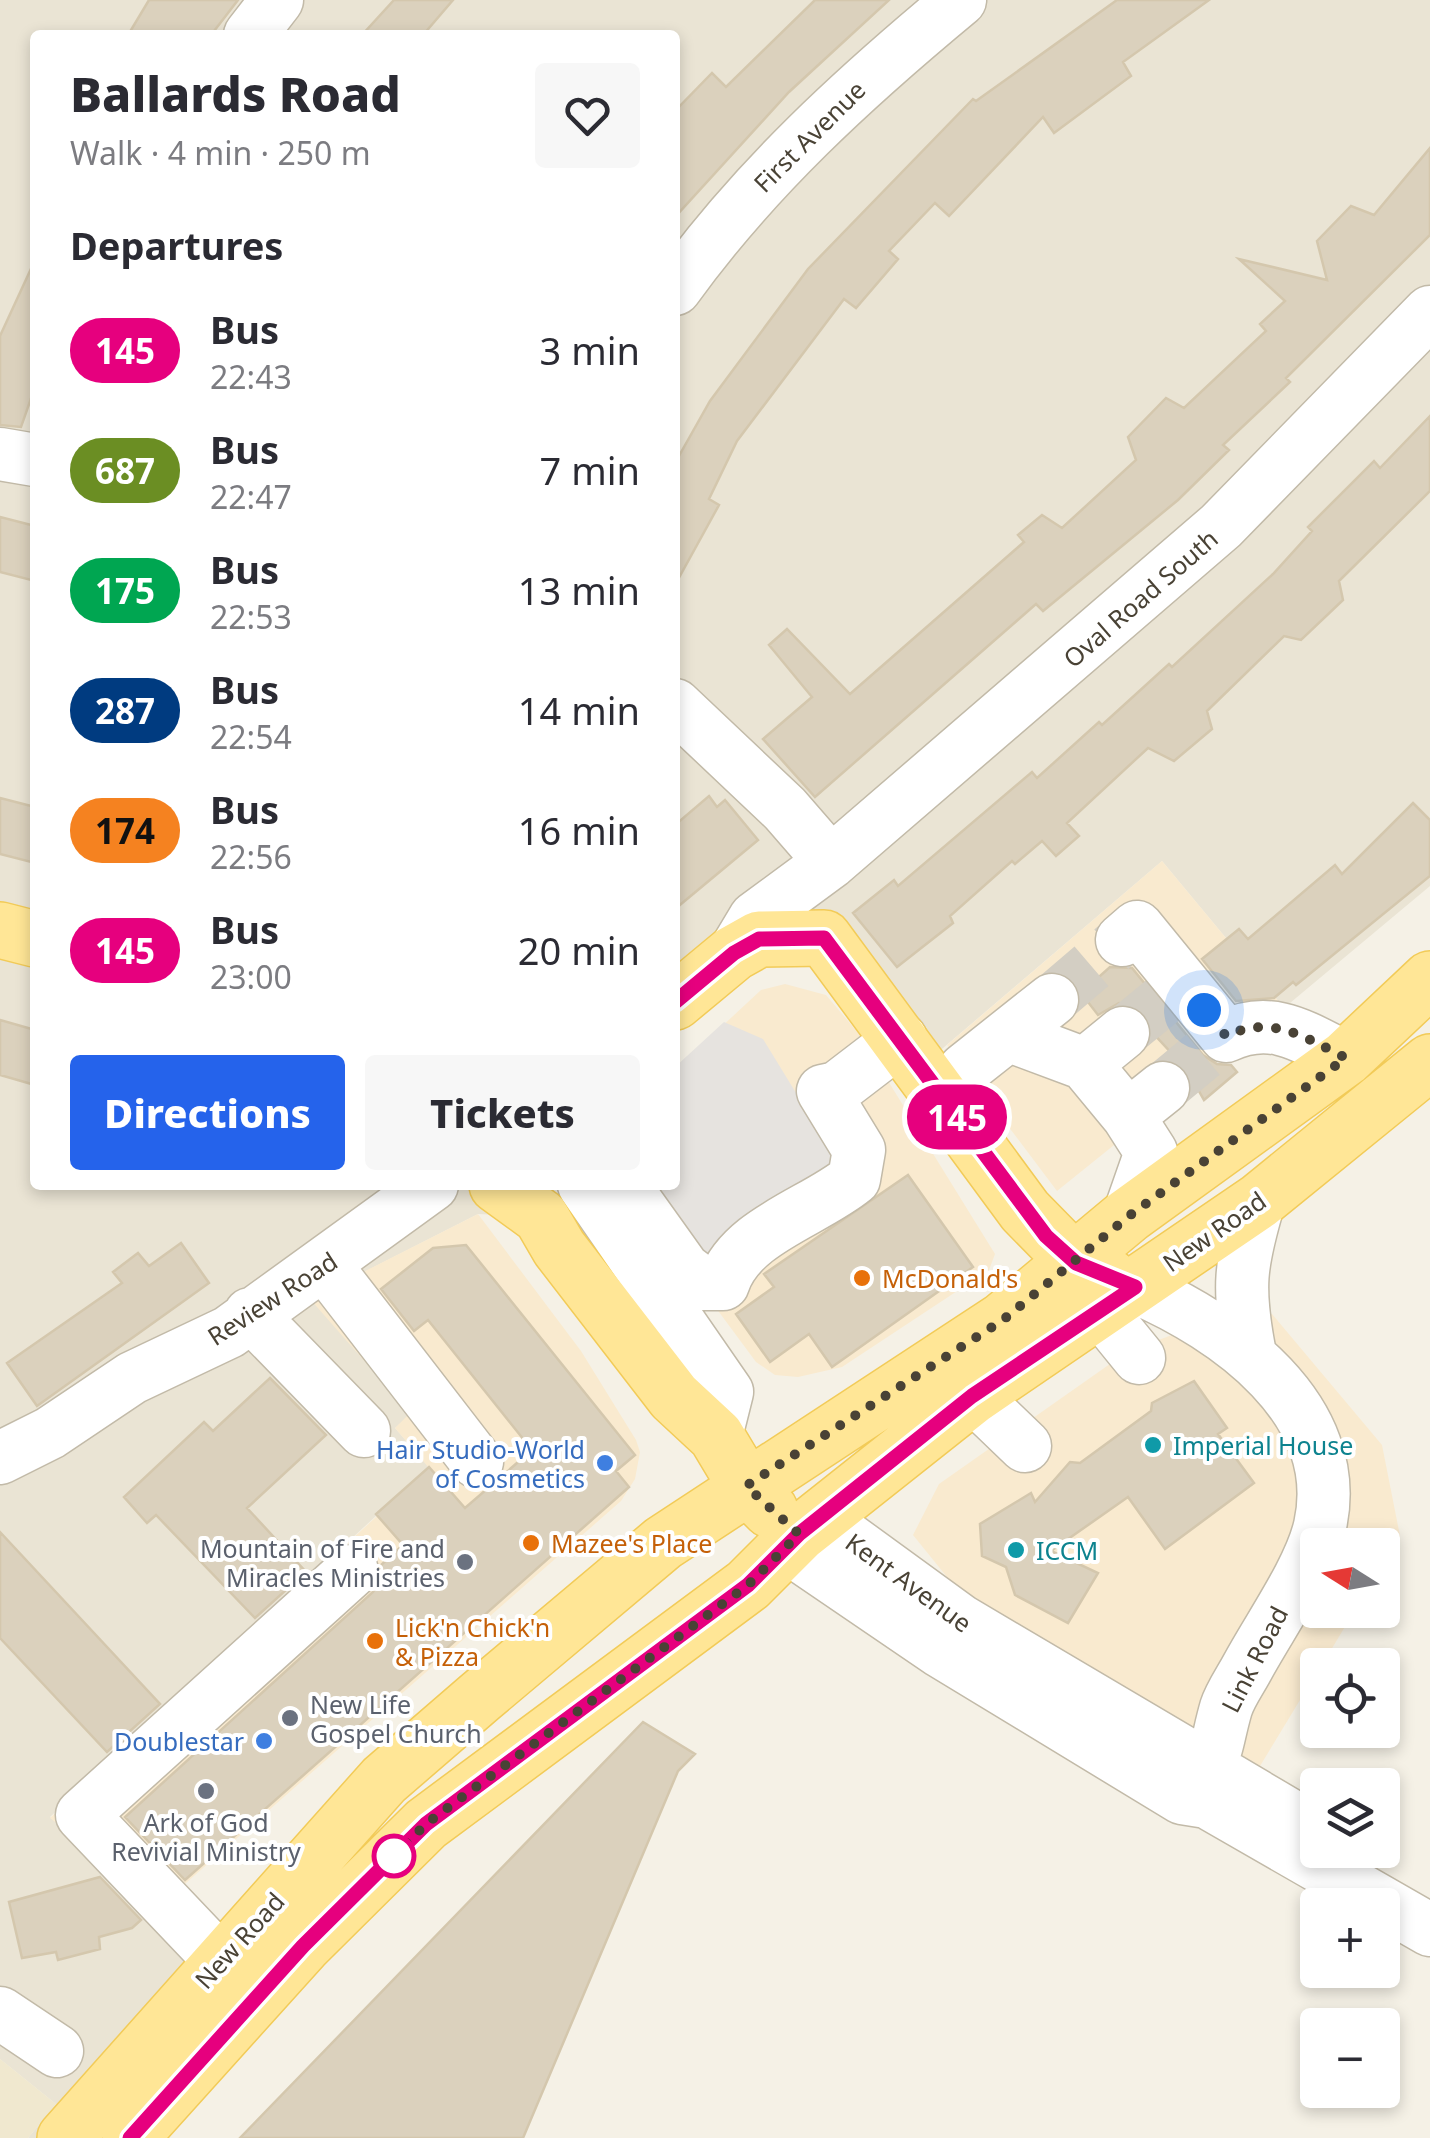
<!DOCTYPE html>
<html lang="en">
<head>
<meta charset="utf-8">
<style>
	:root { --surface:#fff; --page:#f7f7f7; --text:#2b2b33; --muted:#7c7c81; --accent:#2563eb }
	body { margin:0; font-family:"Noto Sans",sans-serif; background:var(--page); color:var(--text); height:100vh; display:flex; flex-direction:column; font-size:38px; white-space:nowrap }
	* { box-sizing:border-box; margin:0 }
	p { font-size:32px; color:var(--muted) }
	.icon { flex:none; width:55px; height:55px; fill:none; stroke:currentColor; stroke-width:2; stroke-linecap:round; stroke-linejoin:round }
	.map { position:relative; flex:1; overflow:hidden }
	.sheet { position:absolute; left:30px; top:30px; width:650px; height:1160px; display:flex; flex-direction:column; background:var(--surface); border-radius:10px; box-shadow:0 5px 15px #0003 }
	.sheet>* { flex:none }
	.badge { padding:0 20px; border-radius:32px; font-size:35px; line-height:65px }
	.needle { width:65px; rotate:281deg }
	.fabs { position:absolute; left:1300px; top:1528px; display:grid; gap:20px }
	.fabs a { display:grid; place-items:center; width:100px; height:100px; border-radius:10px; background:var(--surface); box-shadow:0 5px 15px #0003; font-size:50px }
	.you { position:absolute; width:50px; height:50px; margin:-25px; border:8px solid #fff; border-radius:50%; background:#1a73e8; box-shadow:0 0 0 15px #1a73e833 }
	.map>.badge { position:absolute; translate:-50% -50%; box-shadow:0 0 0 5px #fff }
	h2 { padding:0 40px; font-size:38px; line-height:90px }
	.round { display:grid; place-items:center; flex:none; width:105px; height:105px; border-radius:10px; background:var(--page) }
	.head { display:flex; align-items:center; justify-content:space-between; height:170px; padding:0 40px }
	h1 { font-size:48px; font-weight:800; line-height:75px }
	.button { display:flex; gap:20px; margin-top:auto; padding:20px 40px }
	.button a { flex:1; height:115px; border-radius:10px; background:var(--accent); color:#fff; font-size:40px; font-weight:800; line-height:115px; text-align:center }
	.button a+a { background:var(--page); color:var(--text) }
	ul { padding:0; list-style:none }
	li { display:flex; align-items:center; gap:30px; height:120px; padding:0 40px }
	li div { flex:1 }
	li b { display:block; font-size:38px }
	li em { font-style:normal }
	li .badge { min-width:110px; font-weight:700; text-align:center }
	.map>svg:first-child { display:block }
</style>
</head>
<body>
<div class="map">
<svg width="1430" height="2138" viewBox="0 0 1430 2138">
	<rect width="100%" height="100%" fill="#f5f1e6"/>
	<path fill="#eae4d4" d="M0 0H1430V886L1284 1008 1162 861 922 1066 824 938 675 1002V35H35V1185H538L541 1217 478 1214 311 1299 411 1414 395 1428 429 1467 50 1817 204 1944 38 2138H28L56 2104 0 2059Z"/>
	<path fill="#f9eacf" d="M1162 861 1284 1008 1057 1191 947 1045Z
		M785 984 826 995 859 1034 995 1254 989 1270 842 1367 798 1377 775 1375 756 1362 625 1185H675V1070L761 990Z
		M478 1214 581 1351 636 1440 640 1452 635 1479 621 1501 162 1904 50 1818 429 1468 395 1428 410 1413 310 1299Z
		M1272 1314 1382 1445 1400 1536 1383 1566 1382 1545H1318V1610H1355L1322 1665H1318L1317 1672 1260 1766 964 1598 913 1535 939 1484 1127 1352 1206 1322Z"/>
	<path fill="#f0e8cf" d="M0 2059 56 2104 28 2138H0Z"/>
	<path fill="#e6e3df" d="M724 1022 763 1039 842 1168 708 1271 642 1185H675V1067Z"/>
	<path fill="#dbd1bd" stroke="#d4c7ad" stroke-width="2.5" d="M149 0H238L211 35H128Z
		M394 0H453L423 35H362Z
		M815 0H889L789 92 675 217V111L712 73 726 87Z
		M1117 0H1209L1123 62 1131 76 1054 133 1043 117 949 216 935 203 889 251 898 259 856 308 844 299 737 441 709 499 719 505 675 585V463L710 401 808 269 973 99 976 101Z
		M1430 148V235L1286 378 1290 382 1223 445 1229 450 1178 500 1043 611 1036 604 815 797 763 739 812 697 769 645 787 629 850 694 1024 542 1018 535 1042 515 1062 528 1136 460 1128 437 1166 398 1184 408 1266 331 1260 324 1285 301 1239 259 1327 280 1317 241 1351 206 1374 215Z
		M35 260V387L21 427 0 425V336Z
		M1430 416V491L1339 581 1343 600 1301 640 1284 636 1207 711 1212 729 1174 761 1148 748 1067 823 1079 836 1056 856 1042 841 1015 864 1012 861 950 916 953 923 897 967 853 913 894 880 898 886 1032 772 1037 778 1099 722 1102 725 1169 664 1172 667 1273 574 1312 531 1308 527 1374 461 1380 468Z
		M0 517 35 526V581L0 572Z
		M709 796 717 807 725 800 758 840 675 909V825Z
		M0 798 35 807V863L0 854Z
		M1413 803 1430 820V876L1296 985 1293 982 1274 998 1236 1001 1202 959 1239 929 1248 939 1335 865 1342 874Z
		M1110 967 1132 968 1203 1055 1217 1064 1231 1065 1237 1072 1204 1100 1187 1070 1152 1032 1146 1013 1133 1005 1119 1003 1098 1015 1081 993Z
		M0 1020 35 1030V1085L0 1075Z
		M908 1175 973 1267 832 1367 809 1334 770 1362 736 1314 774 1287 764 1274Z
		M181 1243 209 1283 37 1406 7 1363 122 1283 113 1272 138 1253 149 1266Z
		M466 1245 635 1455 616 1471 629 1487 185 1880 125 1817 373 1592 381 1579V1565L403 1545 376 1514 429 1467 465 1508 532 1450 428 1320 414 1331 381 1289 433 1248Z
		M270 1378 326 1435 247 1508 306 1572 255 1618 156 1515 147 1523 124 1497 204 1422 213 1431Z
		M1194 1381 1227 1428 1218 1434 1254 1483 1165 1549 1128 1497 1051 1551 1098 1573 1068 1623 1015 1595 1006 1567 982 1556 980 1524 1031 1493 1035 1502 1070 1462 1080 1463 1151 1411 1152 1403Z
		M0 1532 160 1704 107 1752 0 1638Z
		M643 1722 695 1754 678 1771 523 2138H240Z
		M100 1877 141 1920 132 1928 99 1937 100 1949 58 1960 56 1952 22 1958 9 1902Z"/>
	<g fill="none" stroke-linecap="round" stroke-linejoin="round">
		<path stroke="#d3cec3" stroke-width="52" stroke-dasharray="52 26" stroke-linecap="butt" d="M1052 1000 1122 940
			M1123 1033 1168 996
			M1163 1088 1204 1054"/>
		<defs>
			<path id="minor" d="M250 35 277 0
				M675 289C755 178 855 87 960 0
				M0 454 35 460
				M675 705 785 809 831 862
				M1122 940 1137 927 1226 1036C1272 1014 1304 1037 1346 1058
				M734 953 755 918 831 862 1221 526 1430 312
				M1010 1036 1085 1064 1128 1116
				M1085 1064 1123 1033
				M941 1096 965 1069 1052 1000
				M584 1185 727 1392 716 1436
				M624 1185 684 1269 704 1284H723C740 1231 814 1212 854 1179L859 1150 823 1091 837 1088 901 1039
				M1129 1215 1151 1152 1128 1116 1163 1088
				M325 1265 477 1462
				M1135 1287C1226 1326 1346 1409 1320 1526 1310 1570 1269 1627 1247 1668 1240 1681 1230 1695 1226 1708 1213 1753 1221 1761 1180 1789
				M1100 1310 1139 1358
				M250 1314 364 1431
				M1250 1354C1237 1288 1240 1265 1259 1201
				M973 1396 1025 1446
				M0 1458 50 1433 132 1378 229 1332 432 1185
				M1318 1832 961 1621 836 1530 799 1534 805 1559 940 1651 1182 1798 1207 1802 1430 1930
				M220 1960 82 1815 352 1571
				M0 2013 57 2051"/>
			<path id="major" d="M0 930 35 939
				M675 1002 734 953 759 939 824 938 1025 1211 1076 1263 1109 1276
				M497 1185 541 1217 559 1248 674 1397 716 1436 746 1486 770 1510
				M65 2138 384 1780 480 1697 663 1543 1003 1320 1129 1215 1346 1058 1430 979
				M130 2138 303 1946 426 1824 748 1585 799 1534 973 1396 1259 1201 1430 1062"/>
		</defs>
		<use href="#minor" stroke="#c2baa8" stroke-width="55"/>
		<use href="#major" stroke="#f2cb58" stroke-width="58"/>
		<use href="#minor" stroke="#fff" stroke-width="52"/>
		<use href="#major" stroke="#ffe696" stroke-width="55"/>
	</g>
	<g fill="none" stroke-linecap="round" stroke-linejoin="round">
		<defs>
			<path id="line" d="M130 2138 303 1946 426 1824 748 1585 799 1534 972 1396 1135 1287 1076 1263 1046 1236 824 938 759 939 734 953 675 1002"/>
		</defs>
		<use href="#line" stroke="#fff" stroke-width="22"/>
		<use href="#line" stroke="#e6007e" stroke-width="15"/>
		<path stroke="#494235" stroke-width="10" stroke-dasharray="0 18" d="M394 1856 426 1824 748 1585 799 1534 746 1486 1003 1320 1129 1216 1346 1058C1304 1037 1272 1014 1226 1036L1204 1010"/>
	</g>
	<g fill="#e8710a" stroke="#fff" stroke-width="4">
		<circle cx="862" cy="1278" r="10"/>
		<circle cx="531" cy="1543" r="10"/>
		<circle cx="375" cy="1641" r="10"/>
	</g>
	<g fill="#0f9aa8" stroke="#fff" stroke-width="4">
		<circle cx="1153" cy="1445" r="10"/>
		<circle cx="1016" cy="1550" r="10"/>
	</g>
	<g fill="#3f7fe0" stroke="#fff" stroke-width="4">
		<circle cx="605" cy="1463" r="10"/>
		<circle cx="264" cy="1741" r="10"/>
	</g>
	<g fill="#6b7280" stroke="#fff" stroke-width="4">
		<circle cx="465" cy="1562" r="10"/>
		<circle cx="290" cy="1718" r="10"/>
		<circle cx="206" cy="1791" r="10"/>
	</g>
	<circle fill="#fff" stroke="#e6007e" stroke-width="5" cx="394" cy="1856" r="20"/>
	<g text-anchor="middle" dominant-baseline="central" stroke-width="8" stroke-linejoin="round" paint-order="stroke">
		<g font-size="25" fill="#494235" stroke="#fff">
			<text transform="translate(809 136) rotate(-45)">First Avenue</text>
			<text transform="translate(1140 598) rotate(-41)">Oval Road South</text>
			<text transform="translate(1214 1231) rotate(-35)">New Road</text>
			<text transform="translate(272 1298) rotate(-33)">Review Road</text>
			<text transform="translate(909 1582) rotate(36)">Kent Avenue</text>
			<text transform="translate(1254 1659) rotate(-63)">Link Road</text>
			<text transform="translate(239 1940) rotate(-48)">New Road</text>
		</g>
		<g font-size="25" fill="#c56008" stroke="#fff" text-anchor="start">
			<text x="882" y="1278">McDonald's</text>
			<text x="551" y="1543">Mazee's Place</text>
			<text x="395" y="1627">Lick'n Chick'n<tspan x="395" dy="29">&amp; Pizza</tspan></text>
		</g>
		<g font-size="25" fill="#0d838f" stroke="#fff" text-anchor="start">
			<text x="1173" y="1445">Imperial House</text>
			<text x="1036" y="1550">ICCM</text>
		</g>
		<g font-size="25" fill="#366cbe" stroke="#fff" text-anchor="end">
			<text x="585" y="1449">Hair Studio-World<tspan x="585" dy="29">of Cosmetics</tspan></text>
			<text x="244" y="1741">Doublestar</text>
		</g>
		<g font-size="25" fill="#5b616d" stroke="#fff" text-anchor="end">
			<text x="445" y="1548">Mountain of Fire and<tspan x="445" dy="29">Miracles Ministries</tspan></text>
			<text x="310" y="1704" text-anchor="start">New Life<tspan x="310" dy="29">Gospel Church</tspan></text>
			<text x="206" y="1822" text-anchor="middle">Ark of God<tspan x="206" dy="29">Revivial Ministry</tspan></text>
		</g>
	</g>
</svg>
<div class="fabs">
<a><svg class="needle" viewBox="-14 -14 28 28"><path d="M0-13l5 13h-10z" fill="#e53935"/><path d="M0 13l5-13h-10z" fill="#7c7c81"/></svg></a>
<a><svg class="icon" aria-label="locate" viewBox="0 0 24 24"><circle cx="12" cy="12" r="6"/><path d="M12 2v4M12 18v4M2 12h4M18 12h4"/></svg></a>
<a><svg class="icon" aria-label="layers" viewBox="0 0 24 24"><path d="M12 4l9 5-9 5-9-5zM3 14l9 5 9-5"/></svg></a>
<a>+</a>
<a>−</a>
</div>
<div class="you" style="left:1204px;top:1010px"></div>
<b class="badge" style="left:957px;top:1117px;background:#e6007e;color:#fff">145</b>
<section class="sheet">
<div class="head"><div><h1>Ballards Road</h1><p>Walk · 4 min · 250 m</p></div><a class="round"><svg class="icon" aria-label="heart" viewBox="0 0 24 24"><path d="M12 20l-8-8c-3-5 5-10 8-4 3-6 11-1 8 4z"/></svg></a></div>
<h2>Departures</h2>
<ul>
<li><span class="badge" style="background:#e6007e;color:#fff">145</span><div><b>Bus</b><p>22:43</p></div><em>3 min</em></li>
<li><span class="badge" style="background:#6b8e23;color:#fff">687</span><div><b>Bus</b><p>22:47</p></div><em>7 min</em></li>
<li><span class="badge" style="background:#00a651;color:#fff">175</span><div><b>Bus</b><p>22:53</p></div><em>13 min</em></li>
<li><span class="badge" style="background:#003b80;color:#fff">287</span><div><b>Bus</b><p>22:54</p></div><em>14 min</em></li>
<li><span class="badge" style="background:#f58220;color:#111">174</span><div><b>Bus</b><p>22:56</p></div><em>16 min</em></li>
<li><span class="badge" style="background:#e6007e;color:#fff">145</span><div><b>Bus</b><p>23:00</p></div><em>20 min</em></li>
</ul>
<div class="button"><a>Directions</a><a>Tickets</a></div>
</section>
</div>
</body>
</html>
